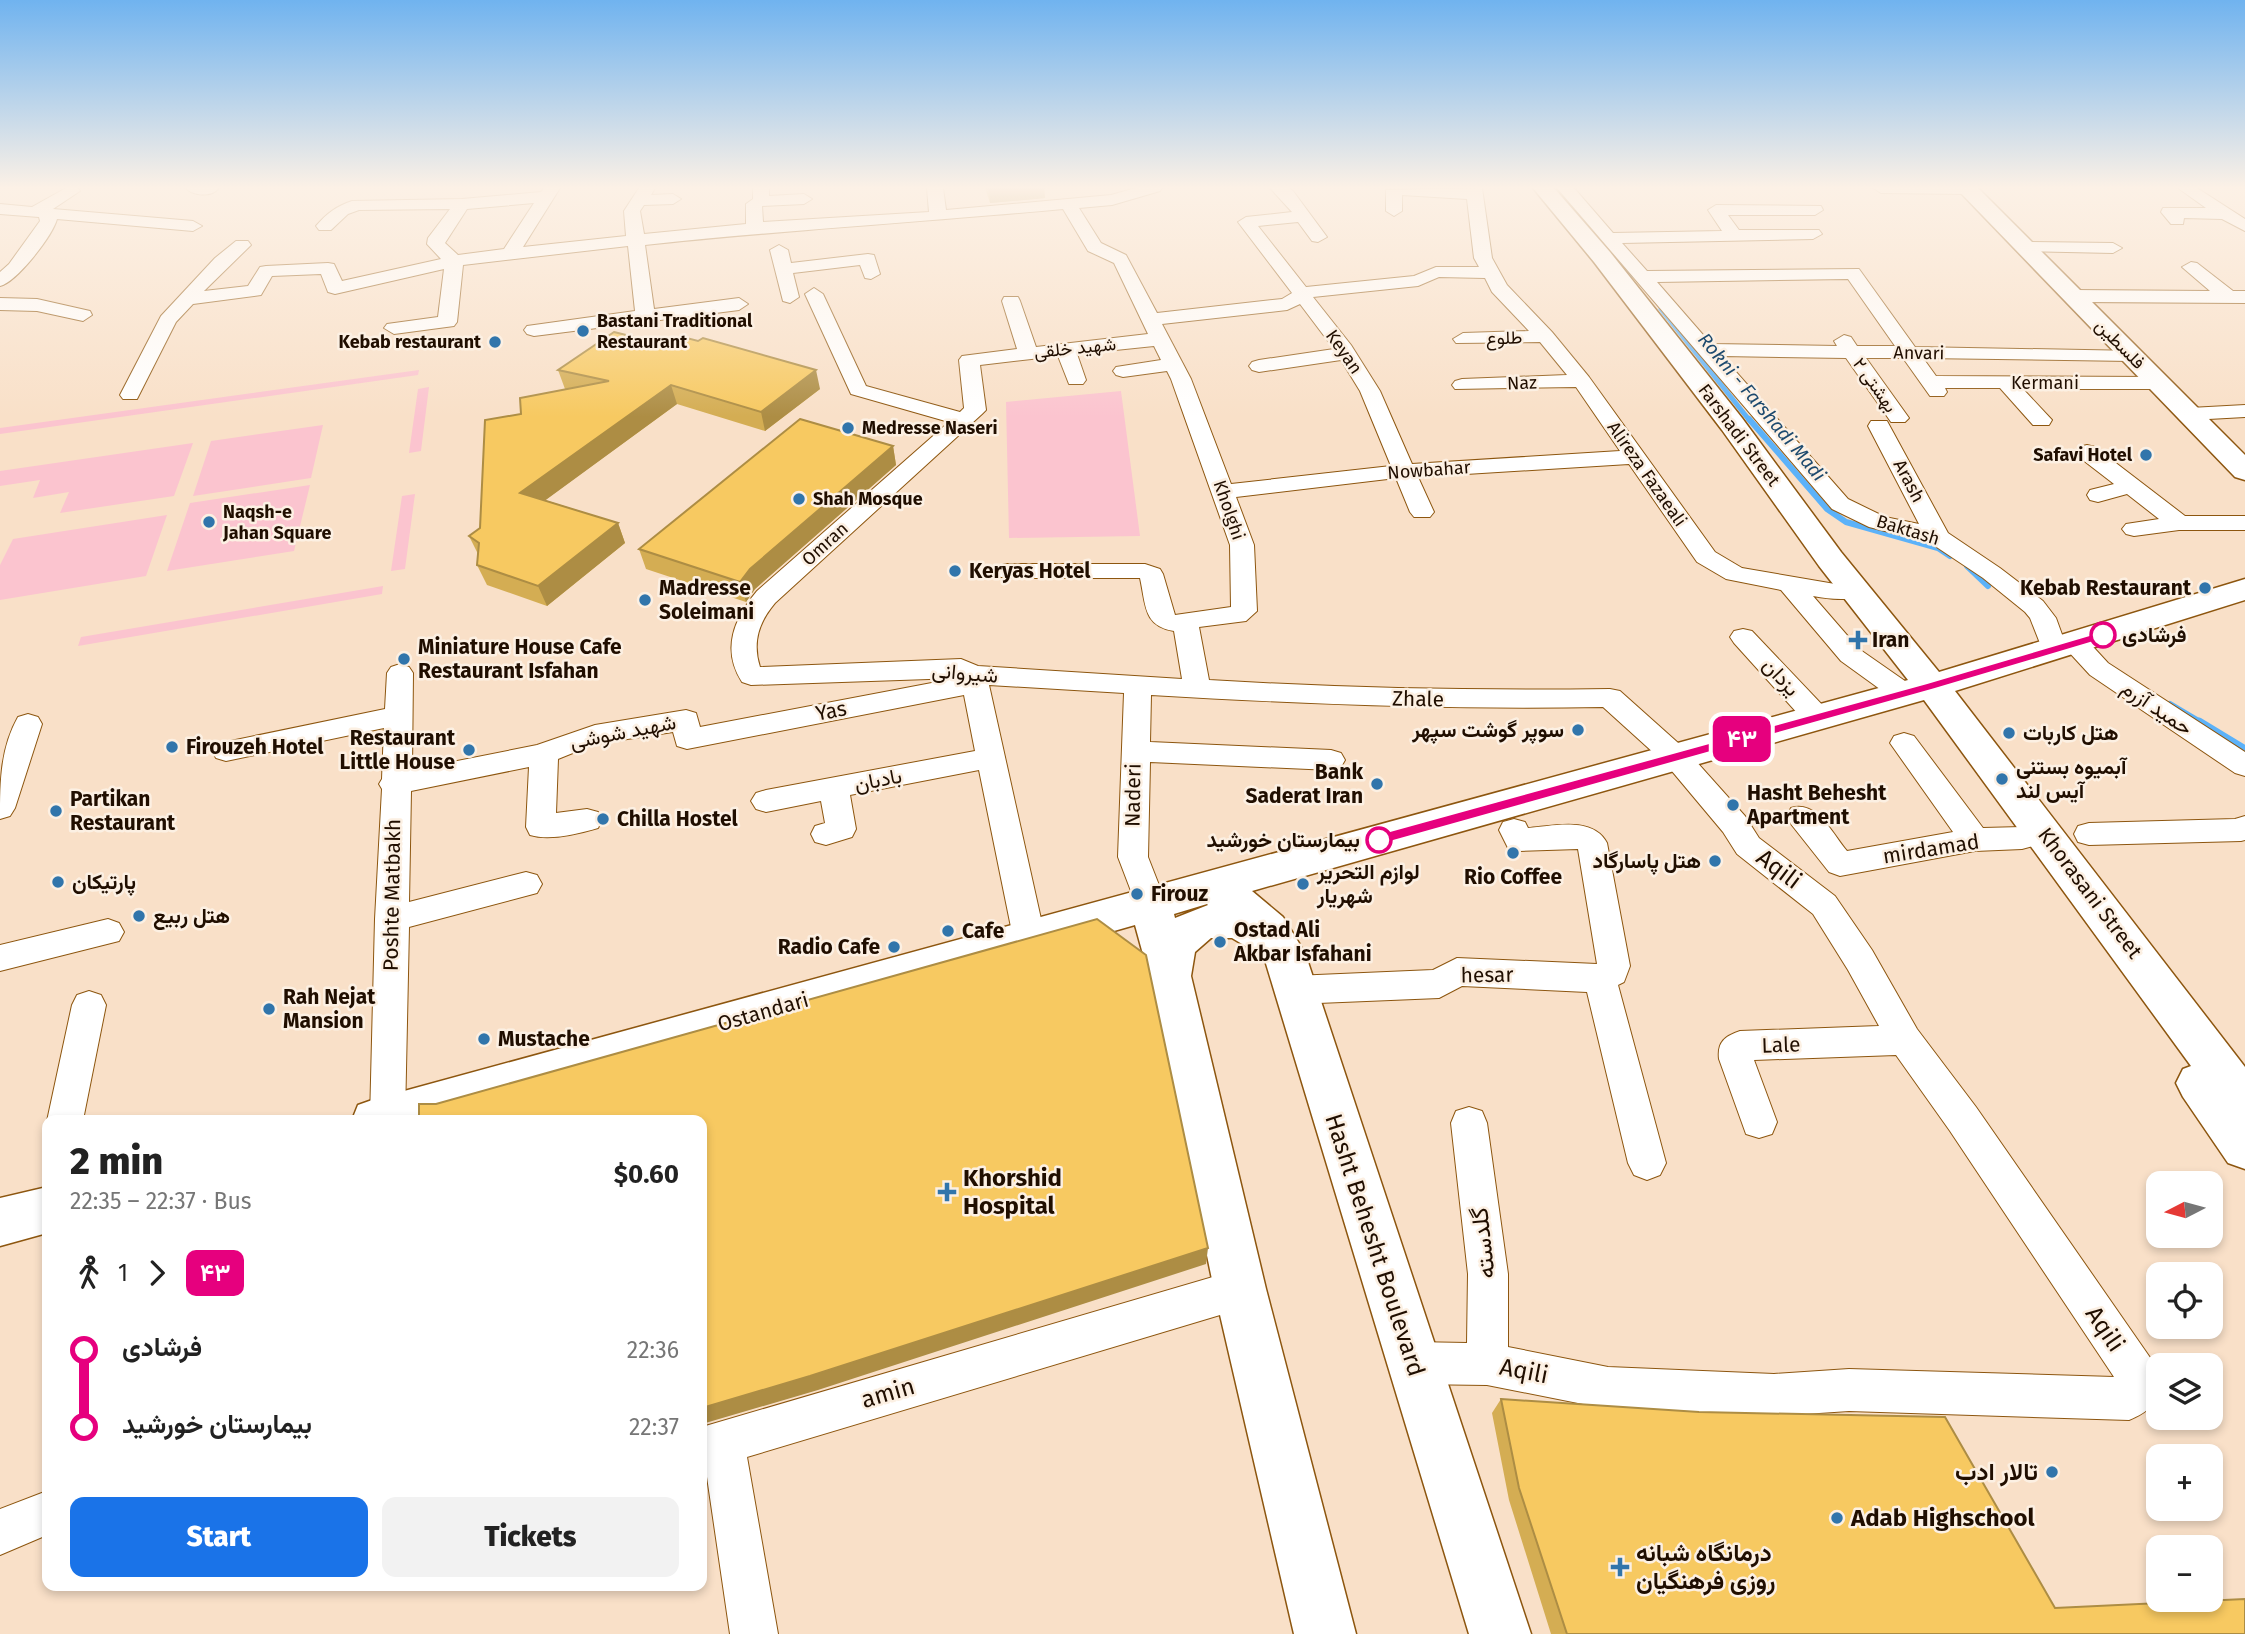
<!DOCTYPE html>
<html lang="en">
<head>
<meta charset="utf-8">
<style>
	:root { --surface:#fff; --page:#f2f2f2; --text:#222; --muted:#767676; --accent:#1a73e8 }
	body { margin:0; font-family:"Fira Sans",Vazirmatn,sans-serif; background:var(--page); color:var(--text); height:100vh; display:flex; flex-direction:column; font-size:26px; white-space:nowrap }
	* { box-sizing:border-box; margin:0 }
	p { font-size:23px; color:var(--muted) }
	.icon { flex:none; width:38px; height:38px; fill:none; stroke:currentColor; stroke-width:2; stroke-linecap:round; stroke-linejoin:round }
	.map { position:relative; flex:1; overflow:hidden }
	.side { position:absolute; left:42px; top:1115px; width:665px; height:476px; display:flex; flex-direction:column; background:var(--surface); border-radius:14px; box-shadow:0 4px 10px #0003 }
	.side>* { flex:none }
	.badge { padding:0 14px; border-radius:10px; font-size:24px; line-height:46px }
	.needle { width:46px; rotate:264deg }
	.tools { position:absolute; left:2146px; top:1171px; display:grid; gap:14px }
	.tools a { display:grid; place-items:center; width:77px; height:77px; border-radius:14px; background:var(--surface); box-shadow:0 4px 10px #0003; font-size:35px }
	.map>.badge { position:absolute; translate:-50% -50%; box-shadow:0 0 0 4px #fff }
	.legs { display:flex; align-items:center; gap:10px; height:77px; padding:0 28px; font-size:23px }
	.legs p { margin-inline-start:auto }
	.summary { display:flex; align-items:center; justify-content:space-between; height:119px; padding:0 28px }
	h1 { font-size:38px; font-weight:800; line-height:52px }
	.button { display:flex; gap:14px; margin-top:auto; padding:14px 28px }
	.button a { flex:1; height:80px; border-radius:14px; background:var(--accent); color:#fff; font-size:28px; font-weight:800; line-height:80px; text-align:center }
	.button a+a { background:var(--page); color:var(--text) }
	ul { padding:0 28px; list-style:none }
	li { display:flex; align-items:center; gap:24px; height:77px; font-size:26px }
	li i { display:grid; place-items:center; width:10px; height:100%; margin:0 9px; background:currentColor }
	li i::after { content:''; width:18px; height:18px; margin:-9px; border:5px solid; border-radius:50%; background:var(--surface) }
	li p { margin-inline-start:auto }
	li:first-child i { background:linear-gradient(#0000 50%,currentColor 0) }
	li:last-child i { background:linear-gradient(currentColor 50%,#0000 0) }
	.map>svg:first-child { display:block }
</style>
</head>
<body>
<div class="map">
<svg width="2245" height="1634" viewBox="0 0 2245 1634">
	<rect width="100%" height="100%" fill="#f9e0c8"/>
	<path fill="#fbc4cf" d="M419 370 418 375 0 434V428Z
		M429 387 421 451 409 453 418 389Z
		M1121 391 1140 536 1009 538 1006 402Z
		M323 425 311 478 193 496 211 441Z
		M193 443 174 496 60 513 69 492 33 498 40 480 0 486V471Z
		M310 485 294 551 167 571 190 503Z
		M415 494 405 569 391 571 402 496Z
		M167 515 146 576 0 600V565L13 539Z
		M383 586 382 594 78 646 81 637Z"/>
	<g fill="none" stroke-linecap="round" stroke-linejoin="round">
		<path stroke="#5cb2f9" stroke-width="5" d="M1555 188 1571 208
			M1584 223 1632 275
			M1661 309 1750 421"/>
		<path stroke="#5cb2f9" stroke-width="6" d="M1749 419 1827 509 1846 522 1938 548 1950 556
			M1967 566 1988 586
			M2170 704 2202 723"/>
		<path stroke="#5cb2f9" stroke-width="9" d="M2199 722 2245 750"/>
		<defs>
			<path id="street" d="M66 188H78L80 191 53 209 193 221 202 226 193 231 57 219C53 235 17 282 0 286V272L9 264 40 221 39 217 0 214V204L32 207Z
				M186 188H217L218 189C211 197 192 196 186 188Z
				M544 188H560L523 247 626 236 624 211 639 188H655L651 195 673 194 681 199 673 204 644 205 640 211 644 234 746 224V204L753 199V188H769V196L804 194 812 199 804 204 762 206 763 222 929 212 927 188H943L946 210 1111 195 1136 188H1162L1160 191 1112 205 1079 208 1101 243 1126 255 1157 313 1282 299 1292 293 1238 222 1246 217 1292 212 1270 188H1289L1293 191 1327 237 1318 242 1312 241 1298 222 1258 226 1306 287 1414 276 1436 267H1479L1474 258 1467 199 1402 195V211L1394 216 1386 211V190L1482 188 1492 258 1507 285 1552 332 1589 377 1715 552 1742 568 1835 584 1863 586 1866 591 1863 596C1846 601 1830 599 1813 596L1859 649 1915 688 1919 694 1915 700 1905 703 1895 700 1841 661 1781 590 1726 579 1697 562 1629 464 1418 477 1434 512 1430 517H1414L1410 512 1396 478 1236 497 1254 545 1257 611 1246 621 1199 627 1209 680C1343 688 1476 691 1610 689L1620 691 1686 750 1745 816 1759 838 1835 896 1872 950 1917 1029 1976 1107 2151 1359C2164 1390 2161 1407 2129 1420L1849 1411 1774 1416 1608 1409 1487 1385 1413 1384 1398 1378 1392 1363 1398 1348 1413 1342 1467 1343 1468 1274 1451 1123 1456 1111 1469 1107 1482 1111 1487 1123 1508 1274V1347L1608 1367 1774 1374 1849 1369 2114 1377 1950 1131 1896 1055 1754 1060 1777 1122 1772 1134 1759 1138 1746 1134 1719 1059C1717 1042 1725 1036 1740 1031L1879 1026 1848 970 1813 914 1737 854 1723 832 1666 764 1603 707C1452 710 1302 704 1151 695L1150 742 1331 750 1341 753 1345 760 1341 767 1331 770 1150 762 1148 857 1166 903 1161 912 1150 915 1139 912 1118 857 1124 693 989 685 1045 937 1040 946 1029 950 1018 946 1013 937 979 770 850 795 856 829 852 837 826 845 815 842 811 834 815 826 825 823 821 801 766 812 756 809 751 801 756 793 766 790 975 751 964 695 687 749 677 746 673 732 595 744 558 759 556 813 587 809 598 812 602 820 598 828C578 834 550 841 530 835L526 827 529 767 411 791 409 902 526 872 537 875 542 884 537 893 409 927 405 1117 404 1120H370L375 919 382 789 379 784 382 779 384 728 226 761 216 758 212 751 216 744 385 709 387 673 391 667 400 664 409 667 413 673 412 770 537 745 595 725 686 710 696 713 700 727 958 678 751 685 742 682C721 649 734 619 757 591L949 422 851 394 805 294 814 288 823 294 866 386 960 412 964 408 959 360 962 356 1017 349 1002 301 1004 297H1018L1020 301 1036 347 1148 334 1114 263 1088 251 1063 209C924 222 784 230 645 245L654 309 739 298 748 304 739 310 534 336 527 334 524 330 527 326 635 311 628 246 463 265 457 322 454 326 394 334 384 328 387 324 438 317 444 269 335 294 328 292 321 274 272 276 261 295 193 304 176 322 137 399H123L120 395 161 316 215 258 236 241H248L251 245 204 291 248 286 260 267 266 266 328 263 334 264 342 281 441 259 427 244 428 238 450 209 359 210 348 214 331 230H319L316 226C327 213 337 206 352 201L462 199 541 192ZM534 203 504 249 458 255 445 243 467 209ZM1439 277 1485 278 1492 292 1529 331 1463 333 1453 339 1456 343 1540 342 1567 375 1462 379 1455 381 1452 385 1455 389 1576 387 1620 451 1412 464 1380 391 1351 345 1313 297 1418 286ZM1300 304 1334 349 1259 360 1252 362 1249 366 1252 370 1259 372 1341 360 1360 391 1391 466 1231 484 1191 379 1162 324 1287 310ZM1154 346 1161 360 1116 367 1113 371 1116 375 1123 377 1167 371 1171 379 1230 545 1231 607 1175 615 1163 574 1160 569 1145 564H1006L997 566 994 571 997 576 1006 578H1140C1146 605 1143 626 1174 631L1182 679 978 666 961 659 760 667C752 642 759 622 775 603L982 414 986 410 980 365 1058 356 1069 384H1083L1086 380 1077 354Z
				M1557 188H1574L1613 233 1722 231 1708 210 1716 205 1821 206 1823 210 1815 215H1728L1739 230H1819L1822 234 1813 239 1622 243 1647 271 1859 269 1915 347 2138 351 2141 355 2138 359 2131 361 1923 358 1936 376 2159 377 2166 379 2169 383 2166 387 2159 389H2023L2052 420 2049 425H2033L2000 388H1945L1947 392 1944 396H1930L1903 358H1866L1909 418 1905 422H1891L1846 358 1722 356 1848 499 1885 517 1919 524 1868 426 1871 421H1887L1948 533 2000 568 2043 601 2056 618 2064 640 2075 635 2084 637 2108 663 2245 752V776L2235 773 2090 675 2067 650 2063 656 2054 659 2045 656 2030 618 2025 612 1983 578 1929 542 1869 527 1832 509ZM1848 279 1895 346H1857L1851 337 1844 335 1834 341 1837 346 1711 344 1657 282Z
				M1873 188H1974L1975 189 1967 194 1881 193Z
				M2178 188H2197L2245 219V231L2222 219 2184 218 2183 224H2171L2161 212 2163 208H2206Z
				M2025 242 2113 243 2122 248 2113 253 2019 251 2016 247 2019 243Z
				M779 245 788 250 791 263 868 254 874 255 880 274 871 279 865 278 860 265 793 273 799 297 790 303 783 301 770 250Z
				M2191 262 2197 263 2233 291H2245V303L2073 302 2064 296 2073 290 2210 291 2182 267Z
				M0 298 37 299 90 311 92 315 83 321 37 311 0 310Z
				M2245 405V417L2190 420 2183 418 2179 414 2183 410 2190 408Z
				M2087 445 2095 447 2185 516H2245V530H2179L2134 536 2126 534 2122 529 2126 524 2159 519 2127 494 2098 502 2090 500 2087 495 2090 490 2114 484 2079 457 2076 452 2079 447Z
				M1743 629 1752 631 1828 711 1832 718 1828 725 1818 728 1808 725 1734 643 1730 637 1734 631Z
				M28 714 38 717 42 724 15 808 10 816 0 819C0 783 0 749 18 717Z
				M1904 733 1914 736 1983 828 2022 827 2033 830 2037 838 2033 846 2022 849 1975 851 1840 876 1829 872 1791 824 1787 816 1791 808C1817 800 1832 833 1847 851L1953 832 1890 743 1894 736Z
				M2245 816V840L2241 841 2089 845 2078 842 2074 834 2078 826 2089 823 2235 819Z
				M1514 819 1525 822 1528 828C1553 826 1593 816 1607 843L1630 966 1624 982 1618 985 1666 1163 1660 1175 1647 1180 1634 1175 1628 1163 1587 992 1462 986 1439 998 1294 1004 1282 1000 1277 990 1282 980 1294 976 1433 970 1457 958 1597 964 1578 849 1519 851 1508 848 1499 830 1503 822Z
				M108 919 119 923 124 932 119 941 0 971V945Z
				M89 991 101 995 106 1005 83 1120 47 1121 72 1005 77 995Z
				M1240 1269 1254 1275 1260 1289 1254 1303 1240 1309 747 1457 778 1634H730L706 1470 702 1471V1427Z
				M47 1491V1535L0 1555V1509Z"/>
			<path id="secondary" d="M1533 188H1554L1610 252 1742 418 1841 552 1939 672 2245 579V600L1955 691 2245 1067V1169L2228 1163 2183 1097 2176 1083 2183 1069 2191 1066 1924 700 1252 891 1283 917 1305 953 1531 1634H1469L1264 957 1232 938H1211L1195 952 1191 976 1266 1289 1356 1634H1294L1214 1289 1149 976 1135 925 450 1120H352L358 1105 375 1099 1908 680 1819 566 1722 430 1594 262ZM1207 904 1208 905 1175 918 1174 914Z
				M1956 188H1978L2245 455V480L2235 477Z
				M47 1187V1233L0 1246V1198Z"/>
		</defs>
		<use href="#street" stroke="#8d560f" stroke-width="2"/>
		<use href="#secondary" stroke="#8d560f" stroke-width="3"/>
		<use href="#street" fill="#fff" fill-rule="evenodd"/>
		<use href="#secondary" fill="#fff" fill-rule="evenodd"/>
	</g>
	<path fill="#d4ad53" d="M985 188H1044L1045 198 990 203Z
		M558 370 820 389 765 431 677 404 545 500 618 523 625 543 547 606 487 585 477 565 478 554 469 536 480 528 521 414 565 389Z
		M893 446 896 465 755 589 746 602 646 569 639 549Z
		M1501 1399 2055 1608 2245 1634H1551L1509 1500 1492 1413Z"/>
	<path fill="#ad8d44" d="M1014 188H1044L1045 198 990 203 989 190Z
		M816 370 820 389 765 431 761 412Z
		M671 385 677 404 528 513 520 493Z
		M893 446 896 465 755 589 746 602 740 582 750 569Z
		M618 523 625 543 547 606 538 586Z
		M1208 1248 1206 1264 818 1390 702 1424V1408Z"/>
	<path fill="#f7c961" stroke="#ad8d44" stroke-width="2" d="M988 188H1014L989 190Z
		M614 332 670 346 683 337 698 341 703 338 816 370 761 412 671 385 520 493 618 523 538 586 477 565 479 543 469 536 480 528 485 420 521 414 520 398 609 381 558 370Z
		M800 419 893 446 750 569 740 582 639 549Z
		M1097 919 1146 955 1208 1248 810 1376 702 1408V1120H419V1104H436Z
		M1501 1399 1699 1412 1945 1417 2055 1608 2245 1599V1634H1567L1519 1488Z"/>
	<linearGradient id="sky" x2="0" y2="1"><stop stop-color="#70b3ef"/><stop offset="0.45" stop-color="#fcf1e6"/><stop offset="1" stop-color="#fcf1e6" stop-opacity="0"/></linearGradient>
	<rect width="2245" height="417" fill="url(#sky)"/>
	<path fill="#e6007e" stroke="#fff" stroke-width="2" d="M2103 631 2107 632V638L1935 689 1379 845 1372 840 1379 834 1927 683Z"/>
	<g fill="#3175ab" stroke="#fcf0e3" stroke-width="2.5">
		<circle cx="583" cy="331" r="7"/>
		<circle cx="495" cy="342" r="7"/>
		<circle cx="848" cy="428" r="7"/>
		<circle cx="2146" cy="455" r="7"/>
		<circle cx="799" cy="499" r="7"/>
		<circle cx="209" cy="522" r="7"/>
		<circle cx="955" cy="571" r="7"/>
		<circle cx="2205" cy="588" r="7"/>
		<circle cx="645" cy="600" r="7"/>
		<path d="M1854.5 629.5h7v7h7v7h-7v7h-7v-7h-7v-7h7z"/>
		<circle cx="404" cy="659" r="7"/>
		<circle cx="1578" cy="730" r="7"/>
		<circle cx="2009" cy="733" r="7"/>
		<circle cx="172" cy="747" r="7"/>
		<circle cx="469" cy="750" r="7"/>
		<circle cx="2002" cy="779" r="7"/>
		<circle cx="1377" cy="784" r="7"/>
		<circle cx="1733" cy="805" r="7"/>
		<circle cx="56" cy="811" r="7"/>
		<circle cx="603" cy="819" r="7"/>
		<circle cx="1513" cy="853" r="7"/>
		<circle cx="1715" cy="861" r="7"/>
		<circle cx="58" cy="882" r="7"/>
		<circle cx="1303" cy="884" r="7"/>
		<circle cx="1137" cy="894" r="7"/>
		<circle cx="139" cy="916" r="7"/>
		<circle cx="948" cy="931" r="7"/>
		<circle cx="1220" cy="942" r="7"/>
		<circle cx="894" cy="947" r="7"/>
		<circle cx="269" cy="1009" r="7"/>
		<circle cx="484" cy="1039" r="7"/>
		<path d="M943.5 1181.5h7v7h7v7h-7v7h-7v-7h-7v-7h7z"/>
		<circle cx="2052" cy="1472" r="7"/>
		<circle cx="1837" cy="1518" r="7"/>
		<path d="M1616.5 1556.5h7v7h7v7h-7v7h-7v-7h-7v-7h7z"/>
	</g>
	<g fill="#fff" stroke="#e6007e" stroke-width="3.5">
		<circle cx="2103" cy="635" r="12"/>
		<circle cx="1379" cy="840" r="12"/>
	</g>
	<g text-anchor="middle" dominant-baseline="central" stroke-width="5" stroke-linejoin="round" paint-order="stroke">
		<g font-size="18" font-weight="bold" fill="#200e00" stroke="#fcf0e3" text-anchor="start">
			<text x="597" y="321">Bastani Traditional<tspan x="597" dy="21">Restaurant</tspan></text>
			<text x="481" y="342" text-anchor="end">Kebab restaurant</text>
			<text x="862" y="428">Medresse Naseri</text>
			<text x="2132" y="455" text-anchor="end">Safavi Hotel</text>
			<text x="813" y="499">Shah Mosque</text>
			<text x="223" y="512">Naqsh-e<tspan x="223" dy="21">Jahan Square</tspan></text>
		</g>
		<g font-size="18" fill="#200e00" stroke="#fcf0e3">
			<text transform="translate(1504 338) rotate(-2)">طلوع</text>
			<text transform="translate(2120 344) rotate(45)">فلسطین</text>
			<text transform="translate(1075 348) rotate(-6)">شهید خلقی</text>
			<text transform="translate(1344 352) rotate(55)">Keyan</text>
			<text transform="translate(1919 353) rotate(1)">Anvari</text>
			<text transform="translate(1522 383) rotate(-2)">Naz</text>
			<text x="2045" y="383">Kermani</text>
			<text transform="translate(1875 385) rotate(55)">بهشتی ۲</text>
			<text transform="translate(1739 435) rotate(53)">Farshadi Street</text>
			<text transform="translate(1429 470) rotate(-4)">Nowbahar</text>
			<text transform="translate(1647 474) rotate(55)">Alireza Fazaeali</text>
			<text transform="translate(1909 481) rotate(62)">Arash</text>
			<text transform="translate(1229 510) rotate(71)">Kholghi</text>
			<text transform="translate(1908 530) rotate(17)">Baktash</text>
			<text transform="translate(825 544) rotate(-42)">Omran</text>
		</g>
		<g font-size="19" font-style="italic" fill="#1d4a6e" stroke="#fcf0e3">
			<text transform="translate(1762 407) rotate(50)">Rokni - Farshadi Madi</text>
		</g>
		<g font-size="21" font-weight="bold" fill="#200e00" stroke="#fcf0e3" text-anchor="start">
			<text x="969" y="571">Keryas Hotel</text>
			<text x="659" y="588">Madresse<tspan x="659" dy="24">Soleimani</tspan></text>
			<text x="2191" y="588" text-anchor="end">Kebab Restaurant</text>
			<text x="1872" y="640">Iran</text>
			<text x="418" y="647">Miniature House Cafe<tspan x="418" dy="24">Restaurant Isfahan</tspan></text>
			<text x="1564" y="730" text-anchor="end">سوپر گوشت سپهر</text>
			<text x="2023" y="733">هتل کاربات</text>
			<text x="455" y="738" text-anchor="end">Restaurant<tspan x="455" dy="24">Little House</tspan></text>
			<text x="186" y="747">Firouzeh Hotel</text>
			<text x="2016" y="767">آبمیوه بستنی<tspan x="2016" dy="24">آیس لند</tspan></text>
			<text x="1363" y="772" text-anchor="end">Bank<tspan x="1363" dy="24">Saderat Iran</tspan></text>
			<text x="1747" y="793">Hasht Behesht<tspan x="1747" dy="24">Apartment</tspan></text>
			<text x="70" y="799">Partikan<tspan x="70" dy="24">Restaurant</tspan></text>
			<text x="617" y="819">Chilla Hostel</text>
			<text x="1701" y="861" text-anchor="end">هتل پاسارگاد</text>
			<text x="1317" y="872">لوازم التحریر<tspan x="1317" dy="24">شهریار</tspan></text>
			<text x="1513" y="877" text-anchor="middle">Rio Coffee</text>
			<text x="72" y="882">پارتیکان</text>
			<text x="1151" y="894">Firouz</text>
			<text x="153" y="916">هتل ربیع</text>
			<text x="1234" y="930">Ostad Ali<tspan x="1234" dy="24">Akbar Isfahani</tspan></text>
			<text x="962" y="931">Cafe</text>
			<text x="880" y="947" text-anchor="end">Radio Cafe</text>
			<text x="283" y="997">Rah Nejat<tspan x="283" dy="24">Mansion</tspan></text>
			<text x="498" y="1039">Mustache</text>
		</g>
		<g font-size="21" font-weight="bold" fill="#200e00" stroke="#fcf0e3" text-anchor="start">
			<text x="2122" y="635">فرشادی</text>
			<text x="1360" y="840" text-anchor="end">بیمارستان خورشید</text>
		</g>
		<g font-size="21" fill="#200e00" stroke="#fcf0e3">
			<text transform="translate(965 673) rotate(5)">شیروانی</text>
			<text transform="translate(1781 677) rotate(47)">یزدان</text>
			<text transform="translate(1418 699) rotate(1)">Zhale</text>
			<text transform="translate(2157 708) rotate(34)">حمید آزرم</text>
			<text transform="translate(831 711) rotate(-11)">Yas</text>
			<text transform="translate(623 732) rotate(-11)">شهید شوشی</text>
			<text transform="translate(878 780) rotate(-11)">بادبان</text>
			<text transform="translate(1133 795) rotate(-89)">Naderi</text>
			<text transform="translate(1931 849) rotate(-9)">mirdamad</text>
			<text transform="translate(2090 893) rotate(53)">Khorasani Street</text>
			<text transform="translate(392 895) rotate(-89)">Poshte Matbakh</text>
			<text transform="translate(1487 975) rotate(-1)">hesar</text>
			<text transform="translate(763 1012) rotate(-16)">Ostandari</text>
			<text transform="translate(1781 1045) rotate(-2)">Lale</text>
		</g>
		<g font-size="24" fill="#200e00" stroke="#fcf0e3">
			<text transform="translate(1779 869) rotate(37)">Aqili</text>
			<text transform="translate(1483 1243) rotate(-96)">گلدسته</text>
			<text transform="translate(1375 1245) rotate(72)">Hasht Behesht Boulevard</text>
			<text transform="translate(2105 1329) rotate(56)">Aqili</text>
			<text transform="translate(1524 1371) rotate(11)">Aqili</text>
			<text transform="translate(888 1393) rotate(-16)">amin</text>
		</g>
		<g font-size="24" font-weight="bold" fill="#200e00" stroke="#fcf0e3" text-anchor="start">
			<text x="963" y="1178">Khorshid<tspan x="963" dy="28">Hospital</tspan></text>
			<text x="2038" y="1472" text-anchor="end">تالار ادب</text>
			<text x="1851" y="1518">Adab Highschool</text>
			<text x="1636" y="1553">درمانگاه شبانه<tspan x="1636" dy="28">روزی فرهنگیان</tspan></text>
		</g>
	</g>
</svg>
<div class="tools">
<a><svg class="needle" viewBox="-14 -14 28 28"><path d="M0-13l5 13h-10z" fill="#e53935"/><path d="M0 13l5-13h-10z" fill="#767676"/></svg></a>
<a><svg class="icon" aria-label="locate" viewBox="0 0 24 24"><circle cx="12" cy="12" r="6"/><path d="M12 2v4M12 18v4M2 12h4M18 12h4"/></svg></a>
<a><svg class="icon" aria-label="layers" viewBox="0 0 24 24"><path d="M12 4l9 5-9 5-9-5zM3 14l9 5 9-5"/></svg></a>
<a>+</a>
<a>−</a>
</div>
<b class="badge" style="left:1742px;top:739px;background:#e6007e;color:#fff">۴۳</b>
<section class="side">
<div class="summary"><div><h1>2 min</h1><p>22:35 – 22:37 · Bus</p></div><b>$0.60</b></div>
<div class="legs"><svg class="icon" aria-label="walk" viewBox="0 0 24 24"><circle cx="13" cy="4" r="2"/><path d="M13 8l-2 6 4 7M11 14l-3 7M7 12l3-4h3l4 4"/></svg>1<svg class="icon" aria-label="forward" viewBox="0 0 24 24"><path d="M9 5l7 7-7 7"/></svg><b class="badge" style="background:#e6007e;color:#fff">۴۳</b></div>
<ul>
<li><i style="color:#e6007e"></i><b>فرشادی</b><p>22:36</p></li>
<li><i style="color:#e6007e"></i><b>بیمارستان خورشید</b><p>22:37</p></li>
</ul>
<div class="button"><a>Start</a><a>Tickets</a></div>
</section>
</div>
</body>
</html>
